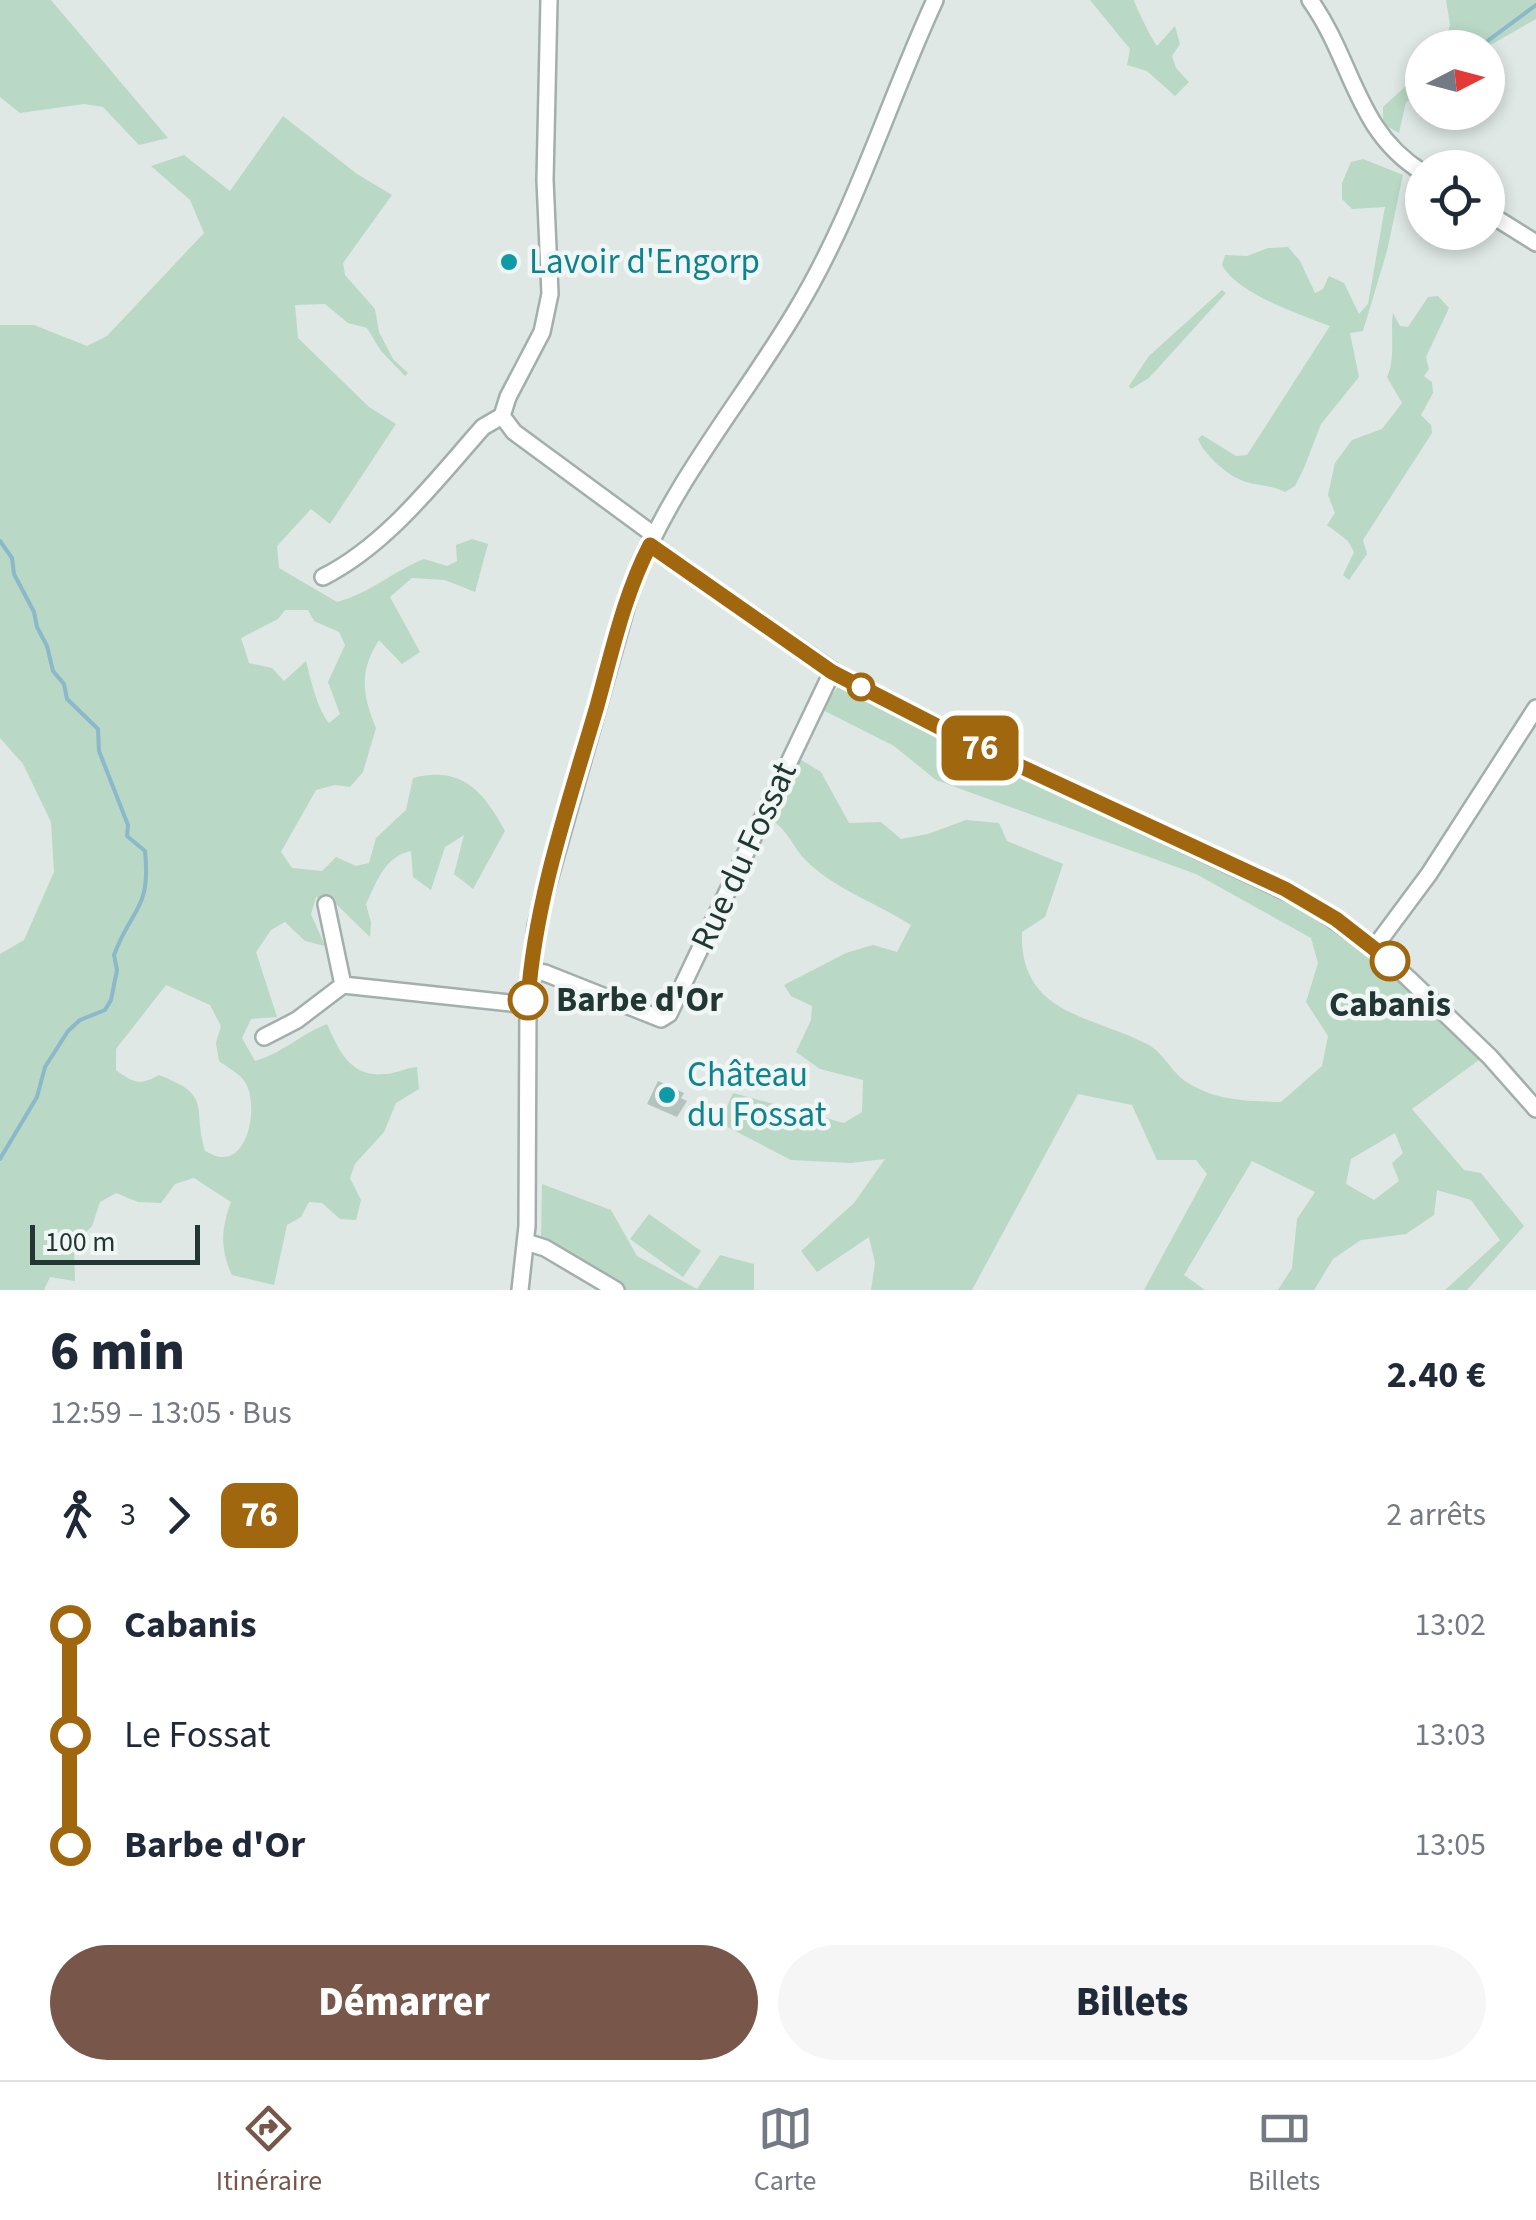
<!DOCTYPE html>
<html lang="fr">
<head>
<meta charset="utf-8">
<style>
	:root { --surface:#fff; --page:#f6f6f7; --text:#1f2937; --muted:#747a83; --line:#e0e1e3; --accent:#78574a }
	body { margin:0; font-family:"Source Sans 3",sans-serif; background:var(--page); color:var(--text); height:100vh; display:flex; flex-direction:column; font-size:38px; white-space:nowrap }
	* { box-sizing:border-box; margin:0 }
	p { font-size:32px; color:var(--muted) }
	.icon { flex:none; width:55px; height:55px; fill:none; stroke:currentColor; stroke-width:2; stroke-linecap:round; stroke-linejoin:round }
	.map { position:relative; height:1290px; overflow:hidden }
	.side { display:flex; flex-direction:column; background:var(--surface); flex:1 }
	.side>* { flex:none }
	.badge { padding:0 20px; border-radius:15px; font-size:35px; line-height:65px }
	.needle { width:65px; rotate:84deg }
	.controls { position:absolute; left:1405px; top:30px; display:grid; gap:20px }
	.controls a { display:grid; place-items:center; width:100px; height:100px; border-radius:50%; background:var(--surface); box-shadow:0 5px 15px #0003; font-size:50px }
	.scale { position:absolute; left:30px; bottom:25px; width:170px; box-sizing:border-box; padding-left:10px; border:5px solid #223733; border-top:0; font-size:28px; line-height:35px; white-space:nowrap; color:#223733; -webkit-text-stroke:8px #eff6f3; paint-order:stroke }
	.map>.badge { position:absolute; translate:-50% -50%; box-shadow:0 0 0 5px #fff }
	.legs { display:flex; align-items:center; gap:15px; height:110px; padding:0 50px; font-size:32px }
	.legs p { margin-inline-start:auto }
	.overview { display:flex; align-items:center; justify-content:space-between; height:170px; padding:0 50px }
	h1 { font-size:55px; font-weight:800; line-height:75px }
	.action { display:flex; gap:20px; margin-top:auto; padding:20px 50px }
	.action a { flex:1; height:115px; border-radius:60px; background:var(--accent); color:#fff; font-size:40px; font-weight:800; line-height:115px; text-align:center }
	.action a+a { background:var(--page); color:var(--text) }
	ul { padding:0 50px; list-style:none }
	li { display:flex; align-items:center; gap:35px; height:110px; font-size:38px }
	li i { display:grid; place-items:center; width:15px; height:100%; margin:0 12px; background:currentColor }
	li i::after { content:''; width:25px; height:25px; margin:-12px; border:8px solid; border-radius:50%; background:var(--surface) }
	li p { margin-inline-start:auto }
	li:first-child i { background:linear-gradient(#0000 50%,currentColor 0) }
	li:last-child i { background:linear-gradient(currentColor 50%,#0000 0) }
	.tabs { display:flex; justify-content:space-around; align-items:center; height:140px; border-top:2px solid var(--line); background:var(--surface); font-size:28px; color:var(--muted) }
	.tabs a { display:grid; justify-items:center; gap:5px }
	.tabs .on { color:var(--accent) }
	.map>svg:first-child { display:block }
</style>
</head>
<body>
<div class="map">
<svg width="1536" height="1290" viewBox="0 0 1536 1290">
	<rect width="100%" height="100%" fill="#dfe8e5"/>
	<path fill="#b9d8c5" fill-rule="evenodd" d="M0 0H51L168 138 139 145 103 107 84 104 20 113 0 97Z
		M1090 0H1134C1134 3 1153 42 1157 46L1175 26 1180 44 1172 56 1176 68 1189 82 1175 96 1147 71 1127 65 1130 49Z
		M1446 0H1536V19L1487 47H1443L1450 25Z
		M1422 71V95L1406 102 1399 133 1383 124V107Z
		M283 116 357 174 392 195 343 263 345 275 375 309 379 332 393 359 408 373 405 376 381 351 367 328 348 323 325 304 295 305 298 338 369 407 396 424 330 524 311 509 277 546 279 568 337 602C369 594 393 571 424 559L447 566 457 561 456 545 472 539 488 544 475 592 445 580 412 578 390 597 420 652 402 664 379 640C359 671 362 694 376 728L363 772 350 787 335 785 316 790 281 852 292 868 322 871 336 857 356 866 369 863 376 838 406 810 413 778C462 765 484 792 505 831L473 889 454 874 464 835 445 847 431 890 413 877 411 851C385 856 377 881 366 904L371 923 370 937 335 903 316 897 311 914 325 946 305 941 285 922 271 930 256 952 277 1017 251 1019 242 1038 255 1061C281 1054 301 1034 327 1024 339 1050 350 1078 385 1074 395 1074 405 1068 417 1067L419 1089 396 1103 384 1132 355 1164 350 1178 361 1200 356 1220 340 1219 322 1203 309 1202 301 1217 287 1225 274 1285 232 1275C220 1249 221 1229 231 1202L194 1178 175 1184 161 1203 138 1202 116 1193 100 1202 92 1226 74 1245 75 1281 50 1277 44 1290H0V954L24 940 54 872 51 822 23 764 0 738V325H34L87 346 107 336 204 233 190 200 151 166 184 155 230 191ZM285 610H308L314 621 339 632 345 645 328 682 340 714 329 723C317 709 311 680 306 661L284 681 272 668 249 663 241 638 278 619ZM166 985 210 1005 221 1026 216 1043 219 1061C227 1067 239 1073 245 1082 258 1101 251 1159 221 1157 215 1157 210 1153 205 1151 192 1105 213 1096 159 1075 140 1086 133 1083 116 1070V1049Z
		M1363 159 1403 175 1387 251 1363 331 1350 333 1359 377 1321 424 1304 468 1295 486 1285 492C1271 485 1260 486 1246 482 1229 477 1204 455 1198 439L1202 435 1236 456 1247 455 1330 326C1299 314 1238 294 1222 265L1225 255 1247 256 1268 248 1288 247 1300 261 1315 293 1323 289 1329 276 1344 283 1359 314 1368 304 1385 207 1352 209 1342 199V183L1351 162Z
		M1222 290 1226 293 1149 378 1131 389 1129 386 1149 356Z
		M1438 296 1449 308 1426 357 1429 369 1424 376 1432 382 1433 393 1421 415 1431 425 1432 433 1363 540 1367 554 1349 580 1343 575 1354 552 1348 541 1327 525 1335 513 1328 495 1335 463 1352 440 1382 429 1402 403 1387 377C1396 358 1390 333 1393 313L1400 326 1408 327 1428 297Z
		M841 683 993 766 1218 863 1314 912 1383 959 1483 1057 1412 1109 1464 1170 1481 1173 1524 1226 1467 1290H1445L1500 1240 1471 1200 1437 1190 1434 1215 1406 1234 1361 1240 1333 1259 1314 1290H1278L1292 1268 1297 1219 1315 1192 1252 1161 1184 1275 1205 1290H1144L1207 1174 1196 1160H1157L1132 1105 1078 1094 972 1290H871L875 1263 869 1237 817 1272 801 1251 854 1203 885 1159 851 1163 791 1160 720 1123 733 1093 844 1123 862 1112 863 1080 820 1069 796 1052 811 1020 812 1006 791 996 784 985 846 953 873 945 897 952 911 925C877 903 827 886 801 855 789 839 788 832 770 818L798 758 821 772 849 823 881 822 901 839 928 834 966 820 999 823 1007 841 1063 864 1045 917 1022 932C1019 1014 1090 1015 1147 1044 1162 1051 1171 1071 1185 1081 1214 1101 1247 1101 1281 1102L1322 1066 1328 1036 1306 1002 1318 963 1311 938 1196 874 936 780 894 746 821 709ZM1395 1133 1403 1153 1392 1163 1399 1181 1374 1200 1346 1184 1351 1159Z
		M542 1184 611 1210 637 1256 697 1289 720 1255 754 1264V1290H627L541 1239Z
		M649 1214 701 1251 683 1277 630 1239Z"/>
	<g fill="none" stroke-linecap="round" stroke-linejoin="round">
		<path stroke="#8bb9c9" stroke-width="4" d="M1478 48 1536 5
			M0 541 12 558 14 574 34 612 37 627 47 646 53 671 64 684 67 699 98 729 99 751 128 825 127 836 145 851C151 910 132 907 114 955L117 970 111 1000 105 1010 80 1020 68 1031 45 1067 37 1097 0 1159"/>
	</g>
	<path fill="#b4c3be" d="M658 1081 684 1093 681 1098 687 1101 677 1117 647 1104Z"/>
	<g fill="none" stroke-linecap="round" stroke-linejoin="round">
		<defs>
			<path id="minor" d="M549 0 545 180 550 294 542 332 508 397 502 416 514 432 654 535
				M1310 0C1354 62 1355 130 1422 172
				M1488 213 1536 243
				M650 545 840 676 970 743 1308 902 1374 948 1408 978 1490 1057 1536 1109
				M323 577C387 545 436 480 483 427L502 416
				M326 904 343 985
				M1374 948 1429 874 1536 708
				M530 971 545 973 661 1019 669 1014 832 672
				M264 1037 297 1020 343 985 528 1005
				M526 1242 545 1248 616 1290
				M520 1290 527 1226 528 1005 536 926 633 583C671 484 740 404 794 314 854 216 887 104 935 0"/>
		</defs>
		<use href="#minor" stroke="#a3afac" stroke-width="20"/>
		<use href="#minor" stroke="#fff" stroke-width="15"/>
	</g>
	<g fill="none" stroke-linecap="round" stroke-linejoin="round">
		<defs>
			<path id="line-1" d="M528 1000C535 900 569 802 597 706 612 652 624 595 650 545L832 672 970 743 1285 889 1336 919 1390 961"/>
		</defs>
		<use href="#line-1" stroke="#fff" stroke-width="22"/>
		<use href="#line-1" stroke="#a0670f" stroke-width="15"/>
	</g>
	<g fill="#0f9aa8" stroke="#eff6f3" stroke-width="4">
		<circle cx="509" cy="262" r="10"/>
		<circle cx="667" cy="1095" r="10"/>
	</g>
	<g fill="#fff" stroke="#a0670f" stroke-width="5">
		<circle cx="861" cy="687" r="12"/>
		<circle cx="1390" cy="961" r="18"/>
		<circle cx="528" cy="1000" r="18"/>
	</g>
	<g text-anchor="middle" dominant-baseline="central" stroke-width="9" stroke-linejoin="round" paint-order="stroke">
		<g font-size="35" fill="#0d838f" stroke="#eff6f3" text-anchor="start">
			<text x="529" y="262">Lavoir d'Engorp</text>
			<text x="687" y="1075">Château<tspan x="687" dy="40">du Fossat</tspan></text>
		</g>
		<g font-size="35" fill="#223733" stroke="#eff6f3">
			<text transform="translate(744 856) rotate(-65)">Rue du Fossat</text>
		</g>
		<g font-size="35" font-weight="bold" fill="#223733" stroke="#eff6f3" text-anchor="start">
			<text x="556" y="1000">Barbe d'Or</text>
			<text x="1390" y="1005" text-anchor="middle">Cabanis</text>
		</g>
	</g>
</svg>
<div class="controls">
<a><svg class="needle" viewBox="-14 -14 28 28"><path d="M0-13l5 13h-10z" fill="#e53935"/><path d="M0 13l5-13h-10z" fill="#747a83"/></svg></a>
<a><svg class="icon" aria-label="locate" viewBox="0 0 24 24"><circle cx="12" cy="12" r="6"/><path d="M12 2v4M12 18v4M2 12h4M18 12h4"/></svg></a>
</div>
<div class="scale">100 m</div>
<b class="badge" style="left:980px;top:748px;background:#a0670f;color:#fff">76</b>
</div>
<section class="side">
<div class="overview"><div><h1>6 min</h1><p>12:59 – 13:05 · Bus</p></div><b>2.40 €</b></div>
<div class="legs"><svg class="icon" aria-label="walk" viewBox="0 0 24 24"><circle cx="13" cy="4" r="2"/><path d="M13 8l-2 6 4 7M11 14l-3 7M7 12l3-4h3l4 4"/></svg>3<svg class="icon" aria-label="forward" viewBox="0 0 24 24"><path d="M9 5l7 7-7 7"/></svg><b class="badge" style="background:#a0670f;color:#fff">76</b><p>2 arrêts</p></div>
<ul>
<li><i style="color:#a0670f"></i><b>Cabanis</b><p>13:02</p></li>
<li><i style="color:#a0670f"></i><span>Le Fossat</span><p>13:03</p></li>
<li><i style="color:#a0670f"></i><b>Barbe d'Or</b><p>13:05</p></li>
</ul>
<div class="action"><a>Démarrer</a><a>Billets</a></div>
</section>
<nav class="tabs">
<a class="on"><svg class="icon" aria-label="directions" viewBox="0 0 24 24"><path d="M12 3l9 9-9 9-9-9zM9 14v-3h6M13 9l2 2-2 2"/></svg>Itinéraire</a>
<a><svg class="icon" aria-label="map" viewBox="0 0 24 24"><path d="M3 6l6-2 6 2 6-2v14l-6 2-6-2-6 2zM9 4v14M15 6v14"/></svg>Carte</a>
<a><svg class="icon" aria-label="tickets" viewBox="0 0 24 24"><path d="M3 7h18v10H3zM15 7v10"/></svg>Billets</a>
</nav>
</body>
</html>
